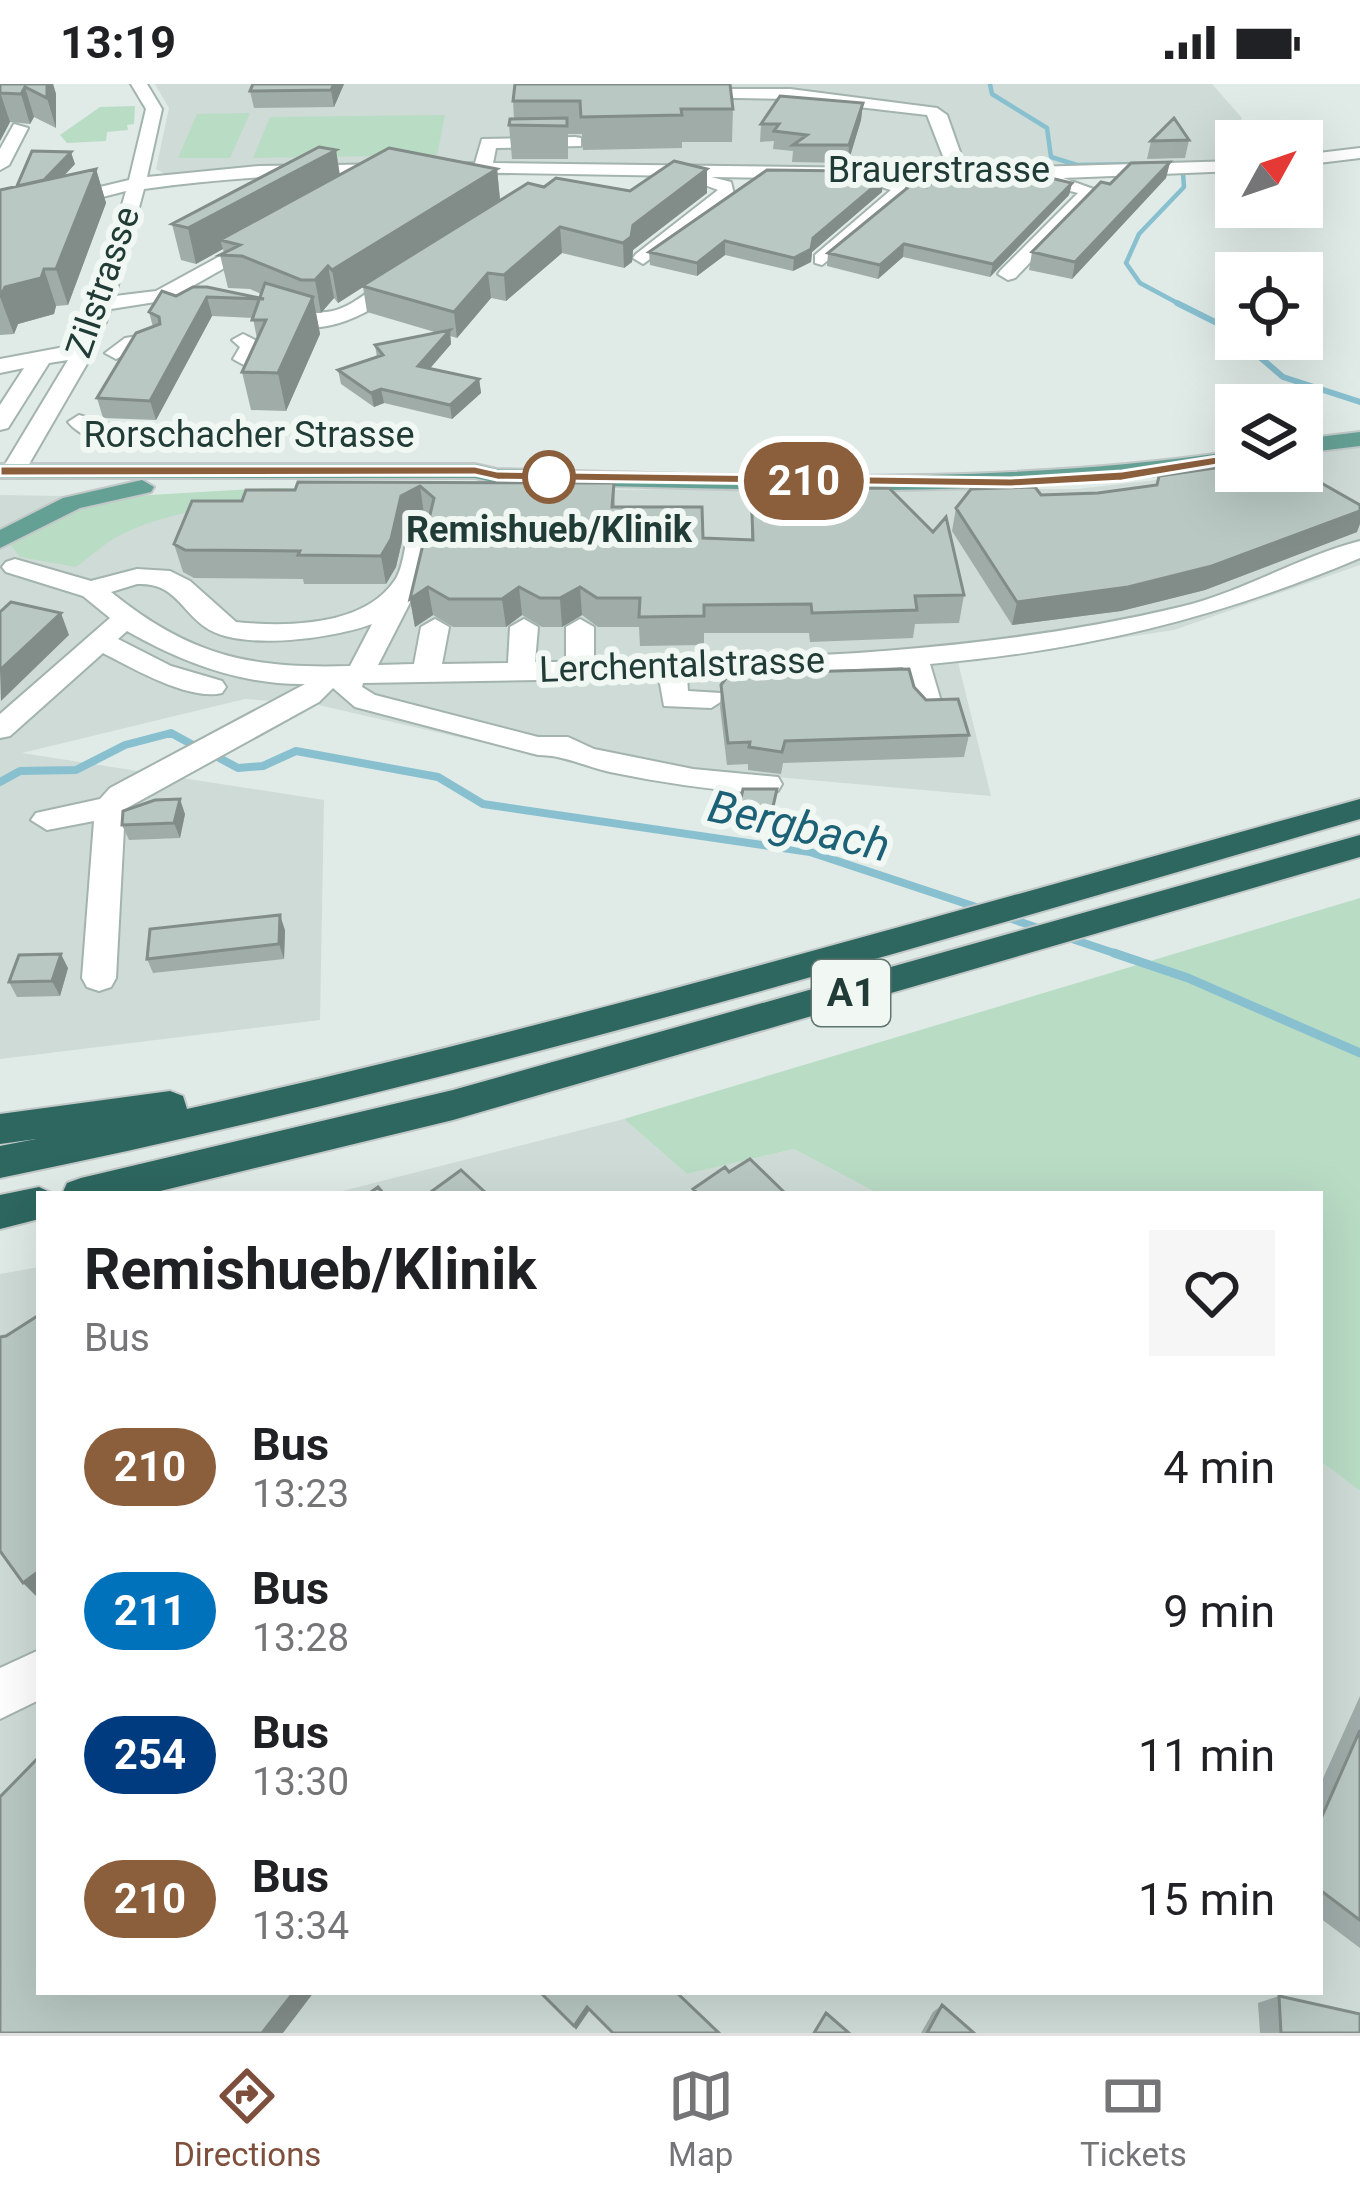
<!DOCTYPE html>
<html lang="en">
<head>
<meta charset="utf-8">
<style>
	:root { --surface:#fff; --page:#f6f6f6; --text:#202124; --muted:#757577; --line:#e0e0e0; --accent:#7e4f3c }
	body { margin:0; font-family:Roboto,sans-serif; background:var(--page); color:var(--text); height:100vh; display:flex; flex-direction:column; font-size:45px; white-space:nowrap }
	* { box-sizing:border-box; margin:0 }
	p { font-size:39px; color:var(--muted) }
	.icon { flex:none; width:66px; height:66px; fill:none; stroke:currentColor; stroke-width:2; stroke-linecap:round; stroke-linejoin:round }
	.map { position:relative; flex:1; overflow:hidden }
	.drawer { position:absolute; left:36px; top:1107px; width:1287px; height:804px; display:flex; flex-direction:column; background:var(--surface); border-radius:0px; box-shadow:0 12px 48px #0002 }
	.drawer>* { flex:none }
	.badge { padding:0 24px; border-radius:39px; font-size:42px; line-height:78px }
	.needle { width:78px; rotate:50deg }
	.tools { position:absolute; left:1215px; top:36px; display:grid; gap:24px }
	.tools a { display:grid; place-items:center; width:108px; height:108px; border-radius:0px; background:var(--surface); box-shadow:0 12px 48px #0002; font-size:60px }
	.map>.badge { position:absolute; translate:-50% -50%; box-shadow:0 0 0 6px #fff }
	.round { display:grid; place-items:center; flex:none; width:126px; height:126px; border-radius:0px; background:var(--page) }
	.head { display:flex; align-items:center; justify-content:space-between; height:204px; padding:0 48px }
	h1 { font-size:57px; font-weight:700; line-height:90px }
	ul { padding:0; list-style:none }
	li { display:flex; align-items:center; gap:36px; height:144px; padding:0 48px }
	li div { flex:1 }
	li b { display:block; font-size:45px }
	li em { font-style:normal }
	li .badge { min-width:132px; font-weight:700; text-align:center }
	.status { display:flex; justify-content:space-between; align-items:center; height:84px; padding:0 60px; background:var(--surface); direction:ltr }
	.status svg { height:33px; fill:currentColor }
	.tabs { display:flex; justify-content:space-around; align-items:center; height:168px; border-top:3px solid var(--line); background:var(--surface); font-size:33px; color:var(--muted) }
	.tabs a { display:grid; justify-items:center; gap:6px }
	.tabs .active { color:var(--accent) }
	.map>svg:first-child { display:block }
</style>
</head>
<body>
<div class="status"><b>13:19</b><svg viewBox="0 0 49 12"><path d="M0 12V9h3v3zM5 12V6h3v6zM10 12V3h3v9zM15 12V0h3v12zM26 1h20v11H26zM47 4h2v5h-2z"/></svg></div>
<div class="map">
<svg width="1360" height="1949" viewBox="0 0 1360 1949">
	<rect width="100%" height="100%" fill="#e0ebe7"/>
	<path fill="#cedbd6" d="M155 0H1212L1242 34 1219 79 1039 83 305 80 165 90 156 85 169 24Z
		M1360 363V481L1174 546 958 578 991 712 541 672 314 620 245 615 22 669 324 716 320 936 0 975V411L127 413 257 406 1077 405 1236 387H1302V371Z
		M624 1035 687 1090 794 1065 879 1110H331Z
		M39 1183V1908H1320V1377L1360 1407V1949H0V1190Z"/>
	<path fill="#b9dcc5" d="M135 22 134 40 127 41 128 46 107 48 106 57 67 59 60 51 100 23Z
		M250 29 230 74H178L197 30Z
		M445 31 437 71 253 74 270 33Z
		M271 404 407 407C321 411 200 413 122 450 106 458 91 472 76 483L20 473 9 459 62 427 116 413Z
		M1360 814V1407L1320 1377V1110H879L794 1065 687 1090 624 1035Z"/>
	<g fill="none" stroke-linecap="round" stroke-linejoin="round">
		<path stroke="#88c0d0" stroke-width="4.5" d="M990 0 992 10 1047 44 1051 73 1077 81 1137 80
			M1183 89 1184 103 1139 150 1126 179 1140 199 1183 222"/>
		<path stroke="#88c0d0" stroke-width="6" d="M1177 219 1225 243 1283 293 1360 318"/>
		<path stroke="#88c0d0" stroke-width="8" d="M210 669 238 684 263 682 296 667 438 693 483 720 810 768 985 826
			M0 698 20 687 76 686 125 661 171 649 193 661
			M1006 833 1041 845
			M1063 852 1123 872"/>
		<path stroke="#88c0d0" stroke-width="9" d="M1114 869 1188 894 1360 969"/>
		<defs>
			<path id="minor" d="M131 0H147L162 25 147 93 259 82 475 79 482 55 575 53 581 54V62L496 64 493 79 948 85 927 31 790 15 680 13V7L686 5H790L937 24 947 31 966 85 1236 77V87L1063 94 1099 107 1015 194 1008 196 998 190 1001 186 1078 109 1047 101 1046 95H892L904 98 907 112 822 181 815 179V171L891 106 855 95 711 93 731 98 735 114 643 180 633 174 636 170 718 106 681 92C503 90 322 80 144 105L115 212 156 207 255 153 272 157 168 216 111 225 95 266 25 387 13 394 5 392 1 387 68 276 49 279 8 344 0 346V321L24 284 0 289V275L75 261 93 220 126 107 0 139V127L129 96 146 25Z
				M14 40 28 44 9 81 0 86V65Z
				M1360 64V74L1302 81V71Z
				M400 186 417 190C381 226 312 267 266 227L276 221C342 240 346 221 400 186Z
				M151 250 162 256 158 260 138 264 116 275 105 269 125 254Z
				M243 250 263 260 252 280 244 281 233 275 240 263 232 256Z
				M79 331 116 342 120 347C104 361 80 353 68 338Z
				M422 434 434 441 419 501 378 581 414 580 421 543 435 535 449 543 442 580 508 579 510 543 524 535 538 543 535 578H566V543L580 535 594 543V578C790 575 987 569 1180 523 1243 508 1298 473 1360 457V474C1215 535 1086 566 930 580L943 624 929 633 915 624 903 583 687 593 688 607 721 609 725 615 711 624 664 622 659 594 363 599 362 603 375 611 538 653H568L594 665 693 685 778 693 782 700 778 707 767 710C713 706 663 699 610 688 584 682 563 671 538 671L355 623 333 604 319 618 125 725 116 894 111 903 99 907 87 903 82 894 94 737 47 746 31 736 36 729 100 715 110 704 305 600C242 601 181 578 127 547L118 555 171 582 222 597 226 603 222 609C189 617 132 584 103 569L10 652 0 654V630L110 534 83 512 6 488 2 483 6 478 15 475 91 497 137 485 170 487 190 497 236 538C285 543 364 543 395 496 404 483 405 457 410 441ZM137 500C174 498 180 525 205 543 240 568 335 554 372 540L350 582C250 585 190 572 111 508Z
				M39 1566V1616L0 1635V1584Z"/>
			<path id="major" d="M1360 348V362L1302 369V355Z
				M1236 367V381C990 418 745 405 497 399L475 394H0V380H475L497 385C745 391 990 403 1236 367Z
				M142 396 154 403 151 408 80 424 0 464V446L63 414Z"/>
			<path id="highway" d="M1360 715V735C909 866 460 1000 0 1094V1062L36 1055 0 1060V1030L170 1007 183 1012 187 1025C582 937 970 822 1360 715Z
				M1360 751V773L453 1036 148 1110H62L67 1099 81 1094 453 1006Z
				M39 1103 54 1110H39V1135L0 1145V1111Z"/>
		</defs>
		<use href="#minor" stroke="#a3b3ae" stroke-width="4"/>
		<use href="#major" stroke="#c1c8c7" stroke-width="4"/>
		<use href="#highway" stroke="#c1c8c7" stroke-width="4"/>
		<use href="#minor" fill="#fff" fill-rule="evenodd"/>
		<use href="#major" fill="#65a095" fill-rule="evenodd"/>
		<use href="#highway" fill="#2d675f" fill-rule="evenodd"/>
	</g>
	<path fill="#9faca8" d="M0 0H53L56 10V44L34 33 30 40 10 38 0 57Z
		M344 0 334 23 254 24 250 7Z
		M515 0 733 25 732 58H682V64L583 66 582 50H568V75H512L509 41 514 35 513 17Z
		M863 19 861 36 848 79 792 78 793 67 773 65 774 57 760 58 761 40Z
		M1189 56 1185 74 1147 75 1151 57Z
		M336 66 340 91 497 85 500 116 544 103 630 107 707 85V109L633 166 632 178 624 184 562 169 506 217 491 214 457 254 450 252 451 260 430 284 479 295 481 309 452 335 384 319 374 323 341 300 338 286 377 273 375 261 438 249 367 228 363 203 338 219 334 214 321 229H316L320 250 286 327 251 326 242 288 257 255 253 234 212 232 156 336 103 334 97 314 153 243 149 228 176 212 260 214 261 210 250 205 228 204 220 171 224 170 223 165 196 180 181 176 172 140Z
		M1170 78 1166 94 1072 195 1029 186 1032 168 1110 100Z
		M75 80 64 92 96 85 106 119 68 221 56 222 54 230 18 240 14 250 0 251V106L17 102Z
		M1011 96 1072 99 1069 111 990 193 903 173 878 195 827 182 828 169 927 103Z
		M882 108 812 168 811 178 793 187 725 171 697 192 650 181 649 168Z
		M1307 391 1357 448 1205 506 1121 527 1012 541 952 447 956 424 1041 411 1098 409Z
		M614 399 615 423 703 454 751 456V405L964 511 959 539 915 540 913 554 810 558 809 549H704V561L640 562 639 543H598L582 531 562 543H542L522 531 506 543H453L433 531 415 543 410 515 429 435 424 430 406 440 396 483 386 500H304L303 495 194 494 183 488 174 460 242 417 295 406Z
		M721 601 914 603 926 616 969 651 964 673 783 679 781 690 748 686V680L727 681 720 623Z
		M776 712 772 735 738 731 739 723Z
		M185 730 180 754 129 756 122 741Z
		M285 846 284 875 153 889 147 875Z
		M68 884 60 912 17 913 9 898Z
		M1360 1612V1864L1320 1834V1701Z
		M1279 1912 1360 1949H1260L1258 1919Z
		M942 1921 974 1949H921L933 1928Z"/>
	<path fill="#828c88" d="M47 0H53L56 10V44L47 14Z
		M334 0H344L334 23 331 6Z
		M25 3 34 33 30 40 21 10Z
		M0 8 10 38 0 57Z
		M863 19 861 36 848 79 849 61Z
		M336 66 341 101 220 156 223 165 196 180 188 144Z
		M71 68 75 80 45 111 20 118Z
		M1170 78 1166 94 1072 195 1075 178Z
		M96 85 106 119 68 221 56 185Z
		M497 85 500 116 338 219 332 186Z
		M707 85V109L633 166 632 178 624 184 623 159 633 141Z
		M883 95 882 108 812 168 811 178 793 187 794 174 813 154Z
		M1072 99 1069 111 990 193 993 180Z
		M560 143 562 169 506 217 504 191Z
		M725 157V171L697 192V179Z
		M904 160 903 173 878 195 880 181Z
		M328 182 334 214 321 229 315 196Z
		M44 185 56 222 54 230 18 240 14 250 0 213 5 203Z
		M488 189 491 214 457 254 454 228Z
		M207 213 212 232 156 336 150 317Z
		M313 213 320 250 286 327 278 289Z
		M450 246 451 260 420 296 418 282Z
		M479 295 481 309 452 335 450 321Z
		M381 305 384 319 374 323 371 309Z
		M420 402 424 430 406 440 396 483 386 500 381 472 401 412Z
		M1360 427V440L1357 448 1205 506 1121 527 1012 541 1017 518Z
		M428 503 433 531 415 543 410 515Z
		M519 503 522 531 506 543 502 515Z
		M580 503 582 531 562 543 560 514Z
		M61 529 69 551 1 617 0 586Z
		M180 715 185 730 180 754 174 739Z
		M280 831 285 846 284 875 279 860Z
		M61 870 68 884 60 912 52 897Z
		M39 1487V1515L23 1499Z
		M294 1908H314L283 1949H262Z
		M587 1923 589 1927 576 1946 574 1942Z"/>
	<path fill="#b9c8c3" stroke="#828c88" stroke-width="3" d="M0 0H47V14L25 3 21 10 0 9Z
		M253 0H334L331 6 250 7Z
		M515 0H730L733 25H681L682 31 581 33 580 17H513Z
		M780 12 863 19 849 61H793L807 51 774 47 779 40H761Z
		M567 34V42L509 41 510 35Z
		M1174 34 1189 56 1151 57Z
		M319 63 336 66 188 144 172 140Z
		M389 64 497 85 332 186 328 182 315 196H301L242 172 220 171 240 161 220 156Z
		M32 67 71 68 44 96 17 102Z
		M674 77 707 85 633 141 631 153 623 159 560 143 504 191 488 189 454 228 362 202 528 99 544 103 556 94 630 107Z
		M1170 78 1075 178 1032 168 1101 98 1110 100 1131 79Z
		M96 85 56 185H44L41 194 5 203 0 213V106Z
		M767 86 851 87 883 95 813 154 811 165 794 174 725 157 697 179 649 168Z
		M946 87 1011 96 1021 87 1072 99 993 180 904 160 880 181 828 169 912 100 927 103Z
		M265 199 313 213 278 289 242 288 266 236H252Z
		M193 203H207L264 215 207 213 150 317 97 314 136 249 160 240 159 233 149 228 162 207 176 212Z
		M450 246 418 282 479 295 450 321 381 305 371 309 338 286 383 271 375 261Z
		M1302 375 1310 382 1302 388 1360 421V427L1212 482 1128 503 1017 518 956 424 971 405 1035 403 1041 411 1098 409 1157 401 1159 392 1236 381V387H1302Z
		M298 398 614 399 612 423H702L703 454 753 456 751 405 889 404 933 448 946 433 964 511 915 512 917 526 812 529 811 520 704 521V532L639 533 640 514H597L580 503 560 514H540L519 503 502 515H449L428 503 410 515 434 414 420 402 401 412 391 455 381 472 298 471 300 467 185 466 174 460 192 417H242L246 406H295Z
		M11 518 61 529 0 586V528Z
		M909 585 914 603 926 616 958 615 969 651 785 657 782 668 749 663 750 658 728 659 721 601 729 590Z
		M743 705H777L772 727 739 723Z
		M180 715 174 739 122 741 123 727 155 716Z
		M280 831 279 860 147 875 150 845Z
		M61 870 52 897 9 898 19 871Z
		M750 1075 786 1110H698L693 1105 725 1083 729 1088Z
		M461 1086 487 1110H428Z
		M378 1103 384 1110H368Z
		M39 1231V1487L23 1499 0 1467V1253L6 1252Z
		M1360 1646V1836L1320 1806V1737Z
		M39 1673V1908H294L262 1949H0V1713Z
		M540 1908H676L719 1949H613L587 1923 574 1942Z
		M1279 1912 1360 1930V1949H1281Z
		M942 1921 974 1949H927Z
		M826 1929 849 1949H814Z"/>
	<path fill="#8b5e3c" stroke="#fff" stroke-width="3" d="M1236 369 1244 374 1241 377 1122 397 1011 403 497 396 475 391 0 392V382H475L497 387 1011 394 1122 387Z"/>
	<circle fill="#fff" stroke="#8b5e3c" stroke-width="6" cx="549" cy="393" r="24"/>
	<g text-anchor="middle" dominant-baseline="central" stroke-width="12" stroke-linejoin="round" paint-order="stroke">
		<g font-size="36" fill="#213b36" stroke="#f1f8f4">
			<text x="939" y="86">Brauerstrasse</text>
			<text transform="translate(103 198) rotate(-71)">Zilstrasse</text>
			<text x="249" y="351">Rorschacher Strasse</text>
			<text transform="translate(682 581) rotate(-2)">Lerchentalstrasse</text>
		</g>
		<g font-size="36" font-weight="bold" fill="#213b36" stroke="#f1f8f4">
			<text x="549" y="446">Remishueb/Klinik</text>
		</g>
		<rect fill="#f1f8f4" stroke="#5f746f" stroke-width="3" x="812" y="876" width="78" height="66" rx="9"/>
		<g font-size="39" font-weight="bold" fill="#213b36">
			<text x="851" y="909">A1</text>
		</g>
		<g font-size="45" font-style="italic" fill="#1c6176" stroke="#f1f8f4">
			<text transform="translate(799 742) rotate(13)">Bergbach</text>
		</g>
	</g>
</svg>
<div class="tools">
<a><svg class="needle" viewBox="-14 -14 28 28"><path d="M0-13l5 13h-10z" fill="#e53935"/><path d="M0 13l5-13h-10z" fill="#757577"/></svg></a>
<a><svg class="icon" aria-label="locate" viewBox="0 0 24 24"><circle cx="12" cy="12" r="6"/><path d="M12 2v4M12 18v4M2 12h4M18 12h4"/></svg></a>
<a><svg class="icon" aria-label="layers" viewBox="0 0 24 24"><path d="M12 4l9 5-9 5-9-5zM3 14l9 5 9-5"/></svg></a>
</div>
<b class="badge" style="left:804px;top:397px;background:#8b5e3c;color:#fff">210</b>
<section class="drawer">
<div class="head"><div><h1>Remishueb/Klinik</h1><p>Bus</p></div><a class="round"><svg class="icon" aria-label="heart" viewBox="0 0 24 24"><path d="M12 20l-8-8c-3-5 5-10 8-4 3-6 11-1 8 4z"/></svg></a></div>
<ul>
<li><span class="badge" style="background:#8b5e3c;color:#fff">210</span><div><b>Bus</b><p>13:23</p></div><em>4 min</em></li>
<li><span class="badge" style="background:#0072bc;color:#fff">211</span><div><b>Bus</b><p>13:28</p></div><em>9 min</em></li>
<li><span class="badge" style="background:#003b80;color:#fff">254</span><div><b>Bus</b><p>13:30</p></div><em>11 min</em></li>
<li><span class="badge" style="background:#8b5e3c;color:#fff">210</span><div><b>Bus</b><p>13:34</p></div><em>15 min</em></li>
</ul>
</section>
</div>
<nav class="tabs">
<a class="active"><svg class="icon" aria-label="directions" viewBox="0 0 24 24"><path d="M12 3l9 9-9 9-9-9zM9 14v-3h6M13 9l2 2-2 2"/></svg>Directions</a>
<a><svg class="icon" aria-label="map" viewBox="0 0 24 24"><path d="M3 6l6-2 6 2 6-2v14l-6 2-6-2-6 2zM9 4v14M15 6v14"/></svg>Map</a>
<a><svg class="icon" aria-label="tickets" viewBox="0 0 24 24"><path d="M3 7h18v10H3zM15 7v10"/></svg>Tickets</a>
</nav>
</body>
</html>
